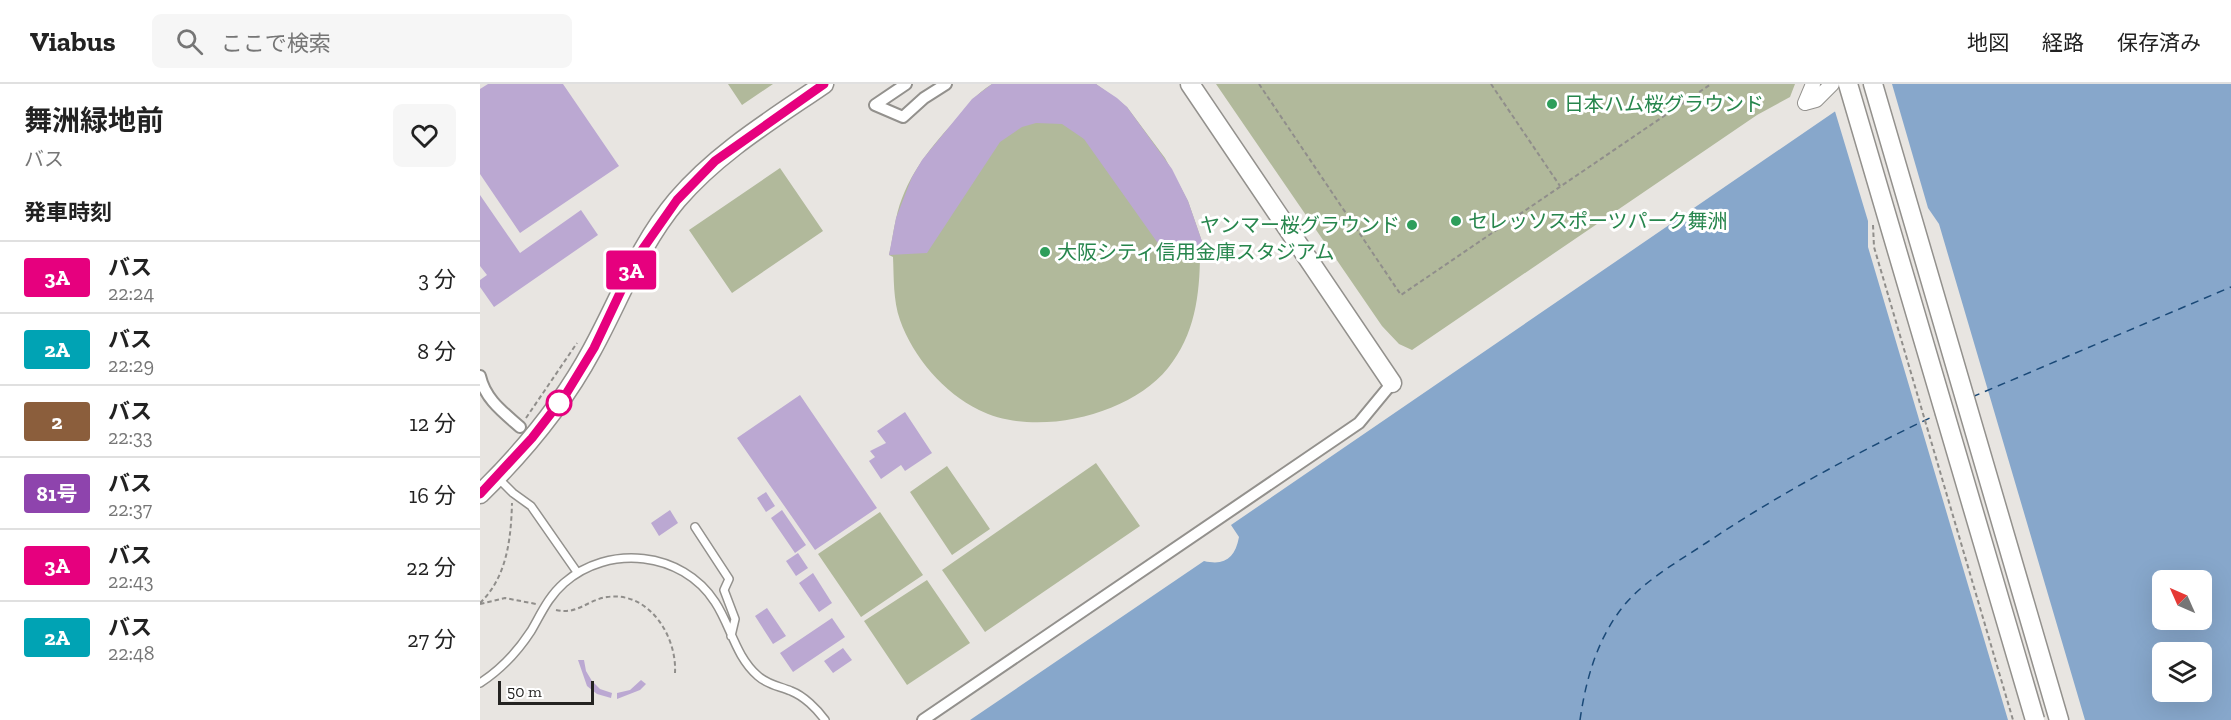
<!DOCTYPE html>
<html lang="ja">
<head>
<meta charset="utf-8">
<style>
	:root { --surface:#fff; --page:#f6f6f6; --text:#222; --muted:#767676; --line:#e0e0e0 }
	body { margin:0; font-family:"Zilla Slab","Noto Sans JP",serif; background:var(--page); color:var(--text); height:100vh; display:flex; flex-direction:column; font-size:22px; white-space:nowrap }
	* { box-sizing:border-box; margin:0 }
	p { font-size:20px; color:var(--muted) }
	.icon { flex:none; width:33px; height:33px; fill:none; stroke:currentColor; stroke-width:2; stroke-linecap:round; stroke-linejoin:round }
	.map { position:relative; flex:1; overflow:hidden }
	.drawer { display:flex; flex-direction:column; background:var(--surface); width:480px }
	.drawer>* { flex:none }
	.badge { padding:0 12px; border-radius:4px; font-size:21px; line-height:39px }
	.needle { width:39px; rotate:315deg }
	.fabs { position:absolute; left:1672px; top:486px; display:grid; gap:12px }
	.fabs a { display:grid; place-items:center; width:60px; height:60px; border-radius:9px; background:var(--surface); box-shadow:0 6px 24px #0002; font-size:30px }
	.scale { position:absolute; left:18px; bottom:15px; width:96px; box-sizing:border-box; padding-left:6px; border:3px solid #242321; border-top:0; font-size:16px; line-height:21px; white-space:nowrap; color:#242321; -webkit-text-stroke:4px #fff; paint-order:stroke }
	.map>.badge { position:absolute; translate:-50% -50%; box-shadow:0 0 0 3px #fff }
	h2 { padding:0 24px; font-size:22px; line-height:54px }
	.round { display:grid; place-items:center; flex:none; width:63px; height:63px; border-radius:9px; background:var(--page) }
	.head { display:flex; align-items:center; justify-content:space-between; height:102px; padding:0 24px }
	h1 { font-size:28px; font-weight:700; line-height:45px }
	ul { padding:0; list-style:none }
	li { display:flex; align-items:center; gap:18px; height:72px; padding:0 24px; border-top:2px solid var(--line) }
	li div { flex:1 }
	li b { display:block; font-size:22px }
	li em { font-style:normal }
	li .badge { min-width:66px; font-weight:700; text-align:center }
	header { display:flex; align-items:center; gap:36px; box-sizing:border-box; height:84px; padding:0 30px; background:var(--surface); border-bottom:2px solid var(--line) }
	header strong { font-size:28px }
	nav { display:flex; gap:33px; margin-inline-start:auto; font-size:21px }
	.search { width:420px; height:54px; background:var(--page); display:flex; align-items:center; gap:15px; box-sizing:border-box; padding:0 21px; border-radius:9px; color:var(--muted); font-size:22px }
	main { display:flex; flex:1; min-height:0 }
	.map>svg:first-child { display:block }
</style>
</head>
<body>
<header>
<strong>Viabus</strong>
<div class="search"><svg class="icon" aria-label="search" viewBox="0 0 24 24"><circle cx="10" cy="10" r="6"/><path d="M15 15l6 6"/></svg>ここで検索</div>
<nav><a>地図</a><a>経路</a><a>保存済み</a></nav>
</header>
<main>
<section class="drawer">
<div class="head"><div><h1>舞洲緑地前</h1><p>バス</p></div><a class="round"><svg class="icon" aria-label="heart" viewBox="0 0 24 24"><path d="M12 20l-8-8c-3-5 5-10 8-4 3-6 11-1 8 4z"/></svg></a></div>
<h2>発車時刻</h2>
<ul>
<li><span class="badge" style="background:#e6007e;color:#fff">3A</span><div><b>バス</b><p>22:24</p></div><em>3 分</em></li>
<li><span class="badge" style="background:#00a3b4;color:#fff">2A</span><div><b>バス</b><p>22:29</p></div><em>8 分</em></li>
<li><span class="badge" style="background:#8b5e3c;color:#fff">2</span><div><b>バス</b><p>22:33</p></div><em>12 分</em></li>
<li><span class="badge" style="background:#8e44ad;color:#fff">81号</span><div><b>バス</b><p>22:37</p></div><em>16 分</em></li>
<li><span class="badge" style="background:#e6007e;color:#fff">3A</span><div><b>バス</b><p>22:43</p></div><em>22 分</em></li>
<li><span class="badge" style="background:#00a3b4;color:#fff">2A</span><div><b>バス</b><p>22:48</p></div><em>27 分</em></li>
</ul>
</section>
<div class="map">
<svg width="1751" height="636" viewBox="0 0 1751 636">
	<rect width="100%" height="100%" fill="#e8e5e1"/>
	<path fill="#b1b99b" d="M248 0H293L262 21Z
		M512 0H616L647 23 685 74 708 117 726 169H720C720 210 715 251 688 284 649 332 555 354 499 326 464 309 433 273 420 236 413 216 414 194 413 173L409 171C412 159 413 147 416 135 424 97 447 67 473 39 486 24 495 10 512 0Z
		M736 0H1315L1310 13 1277 31 932 266 919 260 902 242Z
		M300 84 343 147 252 209 209 146Z
		M616 379 660 442 505 548 462 486Z
		M467 382 510 445 472 471 430 408Z
		M400 428 443 491 381 533 338 470Z
		M447 496 490 559 427 601 384 537Z"/>
	<path fill="#87a7cb" fill-rule="evenodd" d="M1395 0H1751V636H490L724 477C745 482 755 474 759 453L751 441ZM1683 496H1722V536H1683ZM1683 568H1722V608H1683Z"/>
	<path fill="#e8e5e1" d="M1390 0H1412L1448 124 1459 140 1605 636H1528L1388 163V137L1354 24Z"/>
	<g fill="none" stroke-linecap="round" stroke-linejoin="round">
		<path stroke="#1a4977" stroke-width="1.5" stroke-dasharray="8 6" stroke-linecap="butt" d="M1492 313 1751 203
			M1100 636C1106 594 1118 552 1146 519 1167 495 1199 477 1226 459 1299 410 1376 369 1456 331"/>
	</g>
	<path fill="#bba8d2" d="M8 0H83L139 82 40 149 0 90V5Z
		M512 0H616L637 14 647 23 692 85 708 117 726 169 682 165 604 55 582 40 556 39 542 43 520 58 447 169 409 171 416 134 432 93 442 76 492 15Z
		M0 111 40 169 101 126 118 151 14 223 0 203V196L7 191 0 182Z
		M320 311 397 424 335 466 257 354Z
		M425 328 452 369 425 387 421 381 401 395 389 377 395 373 390 367 406 359 397 347Z
		M286 408 295 422 286 428 277 414Z
		M190 426 198 439 179 452 171 439Z
		M302 426 326 461 315 469 291 434Z
		M318 469 328 484 316 492 306 477Z
		M333 489 352 519 339 528 319 499Z
		M287 524 306 552 293 560 275 532Z
		M352 534 365 553 313 588 300 569Z
		M363 564 372 576 353 589 344 577Z
		M98 576H104L106 587 112 597 120 605 132 609 131 614 117 610 107 602Z
		M161 596 166 600 160 606 137 615V609L150 606Z"/>
	<g fill="none" stroke-linecap="round" stroke-linejoin="round">
		<defs>
			<path id="service" d="M17 393 33 409 51 422 97 488
				M215 443 249 495 244 506 255 535 251 552
				M0 599C20 586 38 567 51 547 61 530 68 513 84 499 128 460 202 467 235 518 251 542 255 572 278 592 288 601 299 602 311 607 324 612 337 625 345 636"/>
			<path id="pedestrian" d="M426 0 395 21 423 33 444 14 466 0
				M0 292C5 315 23 328 40 343
				M443 636 879 339 912 299"/>
			<path id="minor" d="M1325 19 1336 16 1352 0
				M1325 19 1333 0"/>
			<path id="tertiary" d="M710 0 912 299
				M1393 0 1579 636
				M0 410C44 367 83 320 112 266 140 215 159 161 197 116 238 68 293 35 344 0"/>
		</defs>
		<use href="#service" stroke="#93918d" stroke-width="10"/>
		<use href="#pedestrian" stroke="#93918d" stroke-width="14"/>
		<use href="#minor" stroke="#93918d" stroke-width="16"/>
		<use href="#tertiary" stroke="#93918d" stroke-width="21"/>
		<path stroke="#908e8b" stroke-width="2" stroke-dasharray="4.5 3" stroke-linecap="butt" d="M779 0 921 211 1231 0
			M1011 0 1080 102
			M46 334 97 259
			M0 519C27 493 31 455 32 419
			M0 520 25 514 56 520
			M76 526C98 531 107 516 127 513 169 507 197 552 195 589"/>
		<use href="#service" stroke="#fff" stroke-width="7"/>
		<use href="#pedestrian" stroke="#fff" stroke-width="10"/>
		<use href="#minor" stroke="#fff" stroke-width="14"/>
		<use href="#tertiary" stroke="#fff" stroke-width="18"/>
		<defs>
			<path id="tertiary-bridge" d="M1368 0 1555 636"/>
		</defs>
		<use href="#tertiary-bridge" stroke="#93918d" stroke-width="21" stroke-linecap="butt"/>
		<path stroke="#908e8b" stroke-width="2" stroke-dasharray="4.5 3" stroke-linecap="butt" d="M1393 141 1394 163 1533 636"/>
		<use href="#tertiary-bridge" stroke="#fff" stroke-width="18"/>
	</g>
	<g fill="none" stroke-linecap="round" stroke-linejoin="round">
		<defs>
			<path id="line" d="M0 410 52 354 86 310 114 264 157 173 197 116 235 77 344 0"/>
		</defs>
		<use href="#line" stroke="#fff" stroke-width="14"/>
		<use href="#line" stroke="#e6007e" stroke-width="9"/>
	</g>
	<g fill="#2e9e5b" stroke="#fff" stroke-width="2">
		<circle cx="1072" cy="20" r="6"/>
		<circle cx="976" cy="137" r="6"/>
		<circle cx="932" cy="141" r="6"/>
		<circle cx="565" cy="168" r="6"/>
	</g>
	<circle fill="#fff" stroke="#e6007e" stroke-width="3" cx="79" cy="319" r="12"/>
	<g text-anchor="middle" dominant-baseline="central" stroke-width="6" stroke-linejoin="round" paint-order="stroke">
		<g font-size="20" fill="#27864d" stroke="#fff" text-anchor="start">
			<text x="1084" y="20">日本ハム桜グラウンド</text>
			<text x="988" y="137">セレッソスポーツパーク舞洲</text>
			<text x="920" y="141" text-anchor="end">ヤンマー桜グラウンド</text>
			<text x="577" y="168">大阪シティ信用金庫スタジアム</text>
		</g>
	</g>
</svg>
<div class="fabs">
<a><svg class="needle" viewBox="-14 -14 28 28"><path d="M0-13l5 13h-10z" fill="#e53935"/><path d="M0 13l5-13h-10z" fill="#767676"/></svg></a>
<a><svg class="icon" aria-label="layers" viewBox="0 0 24 24"><path d="M12 4l9 5-9 5-9-5zM3 14l9 5 9-5"/></svg></a>
</div>
<div class="scale">50 m</div>
<b class="badge" style="left:151px;top:186px;background:#e6007e;color:#fff">3A</b>
</div>
</main>
</body>
</html>
